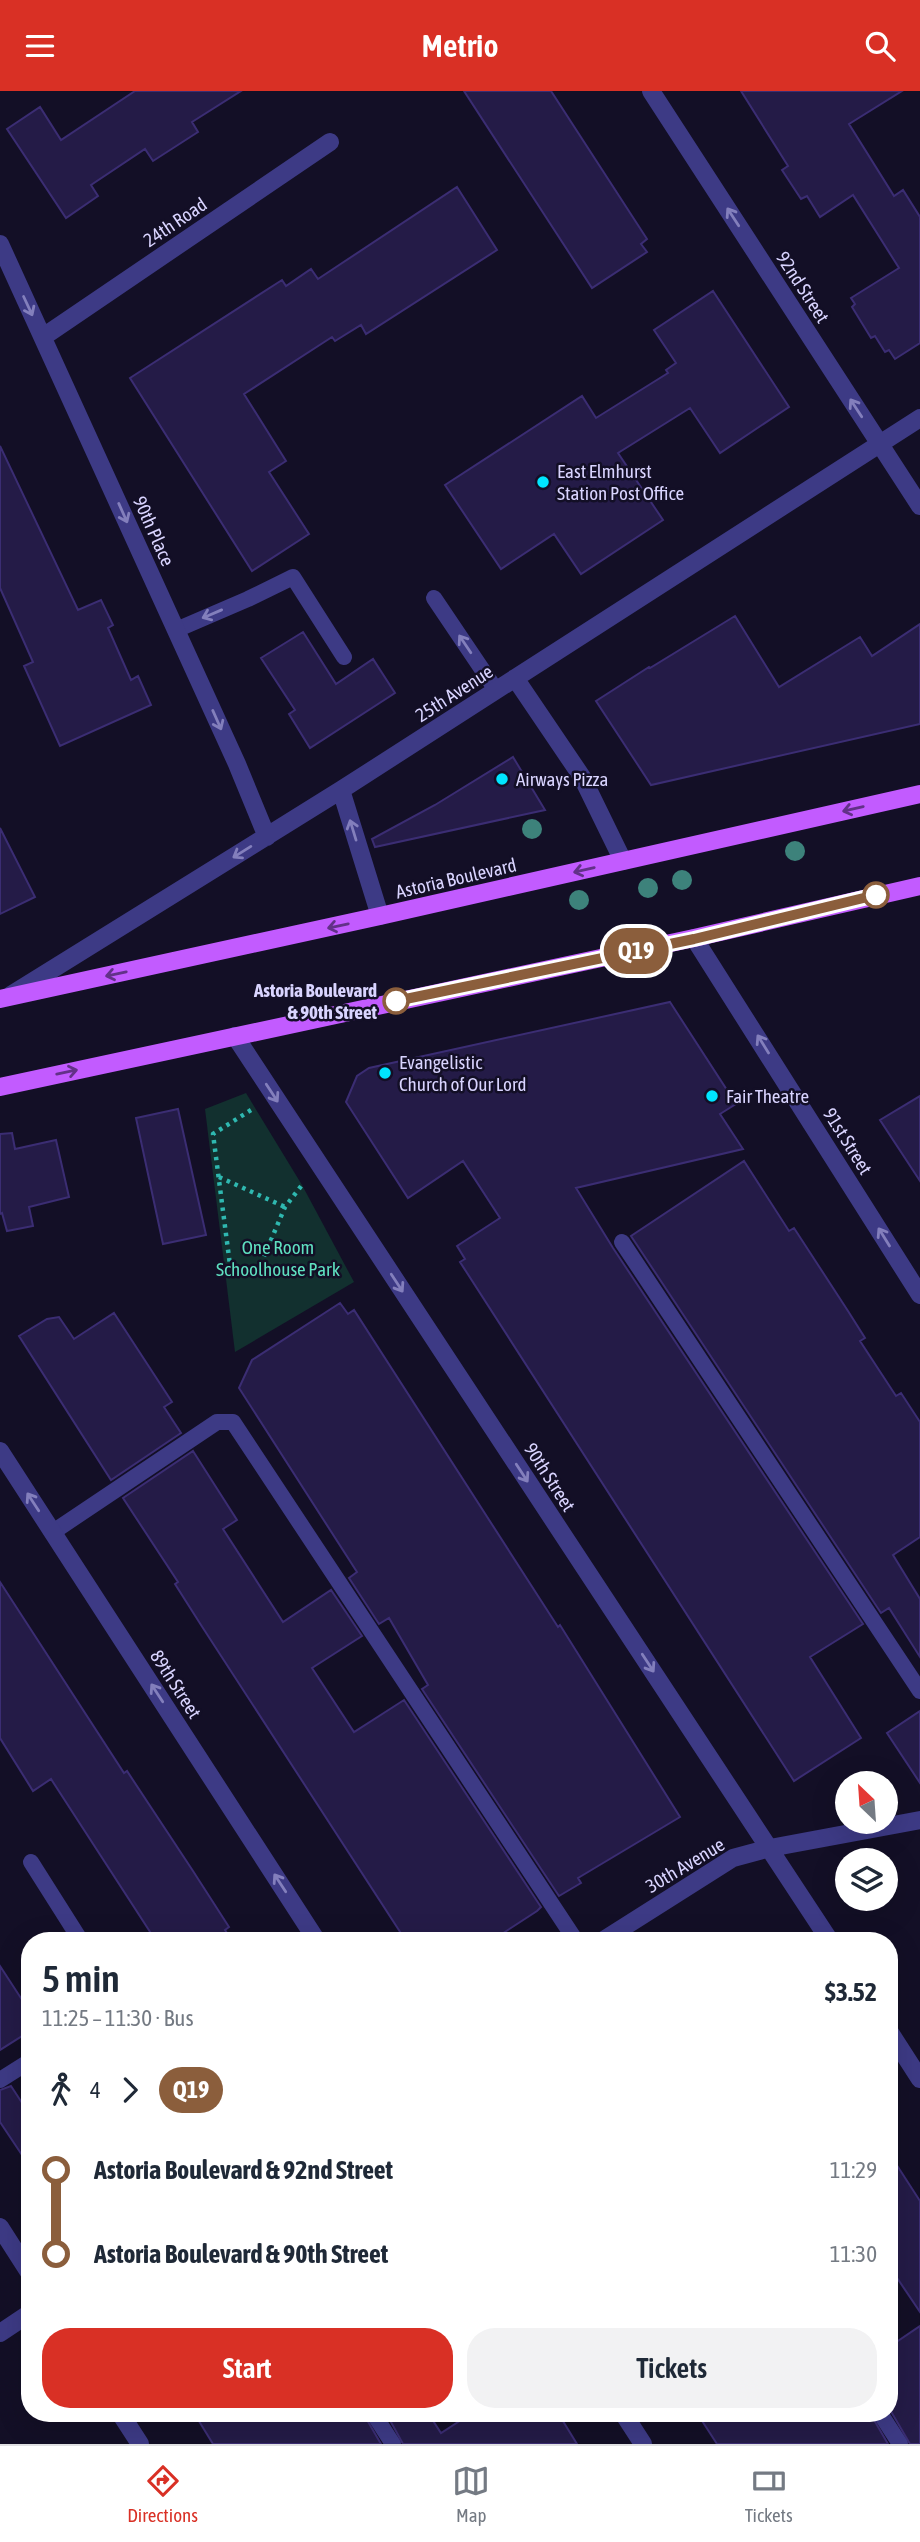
<!DOCTYPE html>
<html lang="en">
<head>
<meta charset="utf-8">
<style>
	:root { --surface:#fff; --page:#f2f2f3; --text:#1f2937; --muted:#747a83; --line:#e0e1e3; --accent:#d93025 }
	body { margin:0; font-family:"Asap Condensed",sans-serif; background:var(--page); color:var(--text); height:100vh; display:flex; flex-direction:column; font-size:26px; white-space:nowrap }
	* { box-sizing:border-box; margin:0 }
	p { font-size:23px; color:var(--muted) }
	.icon { flex:none; width:38px; height:38px; fill:none; stroke:currentColor; stroke-width:2; stroke-linecap:round; stroke-linejoin:round }
	.map { position:relative; flex:1; overflow:hidden }
	.side { position:absolute; left:21px; top:1841px; width:877px; height:490px; display:flex; flex-direction:column; background:var(--surface); border-radius:28px; box-shadow:0 7px 28px #0002 }
	.side>* { flex:none }
	.badge { padding:0 14px; border-radius:23px; font-size:24px; line-height:46px }
	.needle { width:46px; rotate:335deg }
	.fabs { position:absolute; left:835px; top:1680px; display:grid; gap:14px }
	.fabs a { display:grid; place-items:center; width:63px; height:63px; border-radius:50%; background:var(--surface); box-shadow:0 7px 28px #0002; font-size:35px }
	.map>.badge { position:absolute; translate:-50% -50%; box-shadow:0 0 0 4px #fff }
	.legs { display:flex; align-items:center; gap:10px; height:77px; padding:0 21px; font-size:23px }
	.legs p { margin-inline-start:auto }
	.summary { display:flex; align-items:center; justify-content:space-between; height:119px; padding:0 21px }
	h1 { font-size:38px; font-weight:600; line-height:52px }
	.cta { display:flex; gap:14px; margin-top:auto; padding:14px 21px }
	.cta a { flex:1; height:80px; border-radius:28px; background:var(--accent); color:#fff; font-size:28px; font-weight:600; line-height:80px; text-align:center }
	.cta a+a { background:var(--page); color:var(--text) }
	ul { padding:0 21px; list-style:none }
	li { display:flex; align-items:center; gap:24px; height:84px; font-size:26px }
	li i { display:grid; place-items:center; width:10px; height:100%; margin:0 9px; background:currentColor }
	li i::after { content:''; width:18px; height:18px; margin:-9px; border:5px solid; border-radius:50%; background:var(--surface) }
	li p { margin-inline-start:auto }
	li:first-child i { background:linear-gradient(#0000 50%,currentColor 0) }
	li:last-child i { background:linear-gradient(currentColor 50%,#0000 0) }
	header { display:flex; justify-content:space-between; align-items:center; height:91px; padding:0 21px; background:var(--accent); color:#fff; font-size:32px; font-weight:600 }
	.dock { display:flex; justify-content:space-around; align-items:center; height:98px; border-top:2px solid var(--line); background:var(--surface); font-size:19px; color:var(--muted) }
	.dock a { display:grid; justify-items:center; gap:4px }
	.dock .current { color:var(--accent) }
	.map>svg:first-child { display:block }
</style>
</head>
<body>
<header><svg class="icon" aria-label="menu" viewBox="0 0 24 24"><path d="M4 6h16M4 12h16M4 18h16"/></svg>Metrio<svg class="icon" aria-label="search" viewBox="0 0 24 24"><circle cx="10" cy="10" r="6"/><path d="M15 15l6 6"/></svg></header>
<div class="map">
<svg width="920" height="2353" viewBox="0 0 920 2353">
	<rect width="100%" height="100%" fill="#130f26"/>
	<path fill="#12302f" d="M246 1002 302 1094 354 1191 235 1261 205 1018Z"/>
	<path fill="#241b47" stroke="#3b2d73" stroke-width="2" d="M135 0H241L192 31 198 41 153 70 145 58 91 94 98 105 66 127 7 38 40 16 61 49Z
		M464 0H551L647 148 641 153 647 161 592 197Z
		M741 0H902L849 33 894 105 903 99 920 126V252L895 268 889 259 885 261 875 245 871 247 852 216 855 213 851 207 899 177 853 104 820 126 807 105 801 108 782 79 788 75Z
		M457 96 497 159 366 243 361 234 335 250 332 246 244 303 286 370 269 381 309 443 252 480 130 287 282 189 286 195 311 178 318 188Z
		M713 200 789 316 720 362 690 317 618 362 663 429 581 483 554 443 501 478 445 394 582 305 596 327 668 282 666 279 676 272 654 239Z
		M0 355 78 519 101 509 113 534 108 537 131 589 138 585 151 614 60 655 24 575 33 571 0 497Z
		M735 525 779 596 860 546 872 565 920 533V633L651 694 596 610 649 576 650 577Z
		M303 541 336 593 373 568 395 602 310 657 289 623 295 619 261 567Z
		M513 666 545 719 375 756 372 748 435 714Z
		M0 737 35 806 0 823Z
		M670 911 736 1013 720 1023 743 1058 576 1097 613 1157 863 1533 810 1566 861 1647 794 1690 460 1171 465 1168 457 1155 500 1127 463 1070 408 1107 346 1011 357 985 369 977Z
		M920 1005V1090L880 1029Z
		M178 1018 206 1144 163 1153 136 1027Z
		M12 1042 15 1058 56 1049 69 1106 29 1116 33 1135 7 1140 2 1122 0 1123V1043Z
		M744 1070 789 1140 794 1137 848 1220 865 1247 860 1250 896 1305 901 1302 920 1331V1446L893 1464 920 1508V1566L889 1517 881 1522 631 1145Z
		M340 1212 348 1223 354 1219 558 1536 560 1534 680 1726 578 1787 581 1792 559 1805 422 1598 428 1594 389 1527 379 1533 349 1487 357 1481 239 1297 252 1269Z
		M114 1222 172 1311 164 1316 181 1342 111 1389 19 1245 47 1228 59 1226 74 1248Z
		M193 1360 237 1429 223 1438 283 1531 331 1499 362 1545 312 1577 354 1641 404 1609 541 1816 537 1820 491 1850H406L201 1534 175 1493 178 1491 123 1407Z
		M0 1491 124 1682 127 1680 193 1780 229 1836 225 1839 232 1850H156L51 1688 33 1700 0 1647Z
		M920 1620V1692L887 1642Z
		M0 1875 30 1921V1940L0 1959Z
		M11 1995 30 2024V2076L0 2031V1999Z
		M889 2062 920 2110V2221L889 2175Z
		M920 2235V2353H910L889 2317V2256Z
		M194 2322H363L381 2353H213Z
		M386 2322H428L441 2342 472 2322H558L577 2353H403Z
		M697 2322H870L888 2353H717Z"/>
	<g fill="none" stroke-linecap="round" stroke-linejoin="round">
		<path stroke="#2fb8b0" stroke-width="4.5" stroke-dasharray="3.5 5" stroke-linecap="butt" d="M251 1019 213 1043 230 1174 244 1182 260 1175 285 1116 302 1094
			M219 1086 285 1116"/>
		<path stroke="#3d3a85" stroke-width="16" d="M434 507 496 599
			M176 539 248 508 293 486 344 566
			M622 1151 920 1600
			M53 1441 217 1331H233L576 1850
			M31 1771 81 1850
			M0 1989 30 1970
			M373 2322 393 2353
			M880 2322 900 2353"/>
		<path stroke="#3d3a85" stroke-width="18" d="M651 0 920 415
			M0 153 237 673 267 746
			M43 246 330 51
			M515 587 582 686 623 770
			M341 699 380 825
			M694 847 920 1204
			M11 904 341 699 920 327
			M235 945 830 1850
			M0 1360 317 1850
			M602 1850 733 1767 770 1757 920 1729
			M889 1940 920 1988
			M0 2136 30 2183
			M0 2242 30 2222
			M120 2322 140 2353
			M623 2322 643 2353"/>
		<path stroke="#c25bff" stroke-width="18" d="M0 908 380 825 920 703
			M0 996 694 847 920 795"/>
	</g>
	<g fill="#3d827b">
		<circle cx="532" cy="738" r="10"/>
		<circle cx="795" cy="760" r="10"/>
		<circle cx="682" cy="789" r="10"/>
		<circle cx="648" cy="797" r="10"/>
		<circle cx="579" cy="809" r="10"/>
	</g>
	<defs><path id="oneway-shaft" d="M-6 0H5M1.5-3L5.5 0L1.5 3" fill="none" stroke-width="1.6" stroke-linecap="round" stroke-linejoin="round" transform="scale(1.75)"/></defs>
	<g stroke="#837fbc">
		<use href="#oneway-shaft" transform="translate(733 126) rotate(-123)"/>
		<use href="#oneway-shaft" transform="translate(28 215) rotate(65)"/>
		<use href="#oneway-shaft" transform="translate(856 317) rotate(-123)"/>
		<use href="#oneway-shaft" transform="translate(123 422) rotate(66)"/>
		<use href="#oneway-shaft" transform="translate(212 523) rotate(157)"/>
		<use href="#oneway-shaft" transform="translate(465 553) rotate(-124)"/>
		<use href="#oneway-shaft" transform="translate(217 629) rotate(66)"/>
		<use href="#oneway-shaft" transform="translate(353 739) rotate(-107)"/>
		<use href="#oneway-shaft" transform="translate(242 761) rotate(148)"/>
		<use href="#oneway-shaft" transform="translate(763 953) rotate(-122)"/>
		<use href="#oneway-shaft" transform="translate(272 1002) rotate(57)"/>
		<use href="#oneway-shaft" transform="translate(884 1146) rotate(-122)"/>
		<use href="#oneway-shaft" transform="translate(397 1192) rotate(57)"/>
		<use href="#oneway-shaft" transform="translate(522 1382) rotate(57)"/>
		<use href="#oneway-shaft" transform="translate(33 1411) rotate(-123)"/>
		<use href="#oneway-shaft" transform="translate(648 1572) rotate(57)"/>
		<use href="#oneway-shaft" transform="translate(157 1602) rotate(-123)"/>
		<use href="#oneway-shaft" transform="translate(280 1792) rotate(-123)"/>
	</g>
	<g stroke="#623188">
		<use href="#oneway-shaft" transform="translate(853 718) rotate(167)"/>
		<use href="#oneway-shaft" transform="translate(584 779) rotate(167)"/>
		<use href="#oneway-shaft" transform="translate(338 835) rotate(168)"/>
		<use href="#oneway-shaft" transform="translate(116 883) rotate(168)"/>
		<use href="#oneway-shaft" transform="translate(67 981) rotate(-12)"/>
	</g>
	<g fill="none" stroke-linecap="round" stroke-linejoin="round">
		<defs>
			<path id="line-1" d="M396 910 694 848 876 804"/>
		</defs>
		<use href="#line-1" stroke="#fff" stroke-width="16"/>
		<use href="#line-1" stroke="#8b5e3c" stroke-width="10"/>
	</g>
	<g fill="#00e5ff" stroke="#130f26" stroke-width="2.5">
		<circle cx="543" cy="391" r="7"/>
		<circle cx="502" cy="688" r="7"/>
		<circle cx="385" cy="982" r="7"/>
		<circle cx="712" cy="1005" r="7"/>
	</g>
	<g fill="#fff" stroke="#8b5e3c" stroke-width="3.5">
		<circle cx="876" cy="804" r="12"/>
		<circle cx="396" cy="910" r="12"/>
	</g>
	<g text-anchor="middle" dominant-baseline="central" stroke-width="5" stroke-linejoin="round" paint-order="stroke">
		<g font-size="19" fill="#d9d4ff" stroke="#130f26">
			<text transform="translate(175 131) rotate(-34)">24th Road</text>
			<text transform="translate(803 196) rotate(57)">92nd Street</text>
			<text transform="translate(154 440) rotate(66)">90th Place</text>
			<text transform="translate(454 602) rotate(-33)">25th Avenue</text>
			<text transform="translate(456 787) rotate(-13)">Astoria Boulevard</text>
			<text transform="translate(848 1050) rotate(58)">91st Street</text>
			<text transform="translate(550 1386) rotate(57)">90th Street</text>
			<text transform="translate(176 1593) rotate(57)">89th Street</text>
			<text transform="translate(685 1774) rotate(-31)">30th Avenue</text>
		</g>
		<g font-size="19" fill="#d9d4ff" stroke="#130f26" text-anchor="start">
			<text x="557" y="380">East Elmhurst<tspan x="557" dy="22">Station Post Office</tspan></text>
			<text x="516" y="688">Airways Pizza</text>
			<text x="399" y="971">Evangelistic<tspan x="399" dy="22">Church of Our Lord</tspan></text>
			<text x="726" y="1005">Fair Theatre</text>
		</g>
		<g font-size="19" font-weight="bold" fill="#d9d4ff" stroke="#130f26" text-anchor="end">
			<text x="377" y="899">Astoria Boulevard<tspan x="377" dy="22">&amp; 90th Street</tspan></text>
		</g>
		<g font-size="19" fill="#5fe0c0" stroke="#130f26">
			<text x="278" y="1156">One Room<tspan x="278" dy="22">Schoolhouse Park</tspan></text>
		</g>
	</g>
</svg>
<div class="fabs">
<a><svg class="needle" viewBox="-14 -14 28 28"><path d="M0-13l5 13h-10z" fill="#e53935"/><path d="M0 13l5-13h-10z" fill="#747a83"/></svg></a>
<a><svg class="icon" aria-label="layers" viewBox="0 0 24 24"><path d="M12 4l9 5-9 5-9-5zM3 14l9 5 9-5"/></svg></a>
</div>
<b class="badge" style="left:636px;top:860px;background:#8b5e3c;color:#fff">Q19</b>
<section class="side">
<div class="summary"><div><h1>5 min</h1><p>11:25 – 11:30 · Bus</p></div><b>$3.52</b></div>
<div class="legs"><svg class="icon" aria-label="walk" viewBox="0 0 24 24"><circle cx="13" cy="4" r="2"/><path d="M13 8l-2 6 4 7M11 14l-3 7M7 12l3-4h3l4 4"/></svg>4<svg class="icon" aria-label="forward" viewBox="0 0 24 24"><path d="M9 5l7 7-7 7"/></svg><b class="badge" style="background:#8b5e3c;color:#fff">Q19</b></div>
<ul>
<li><i style="color:#8b5e3c"></i><b>Astoria Boulevard &amp; 92nd Street</b><p>11:29</p></li>
<li><i style="color:#8b5e3c"></i><b>Astoria Boulevard &amp; 90th Street</b><p>11:30</p></li>
</ul>
<div class="cta"><a>Start</a><a>Tickets</a></div>
</section>
</div>
<nav class="dock">
<a class="current"><svg class="icon" aria-label="directions" viewBox="0 0 24 24"><path d="M12 3l9 9-9 9-9-9zM9 14v-3h6M13 9l2 2-2 2"/></svg>Directions</a>
<a><svg class="icon" aria-label="map" viewBox="0 0 24 24"><path d="M3 6l6-2 6 2 6-2v14l-6 2-6-2-6 2zM9 4v14M15 6v14"/></svg>Map</a>
<a><svg class="icon" aria-label="tickets" viewBox="0 0 24 24"><path d="M3 7h18v10H3zM15 7v10"/></svg>Tickets</a>
</nav>
</body>
</html>
